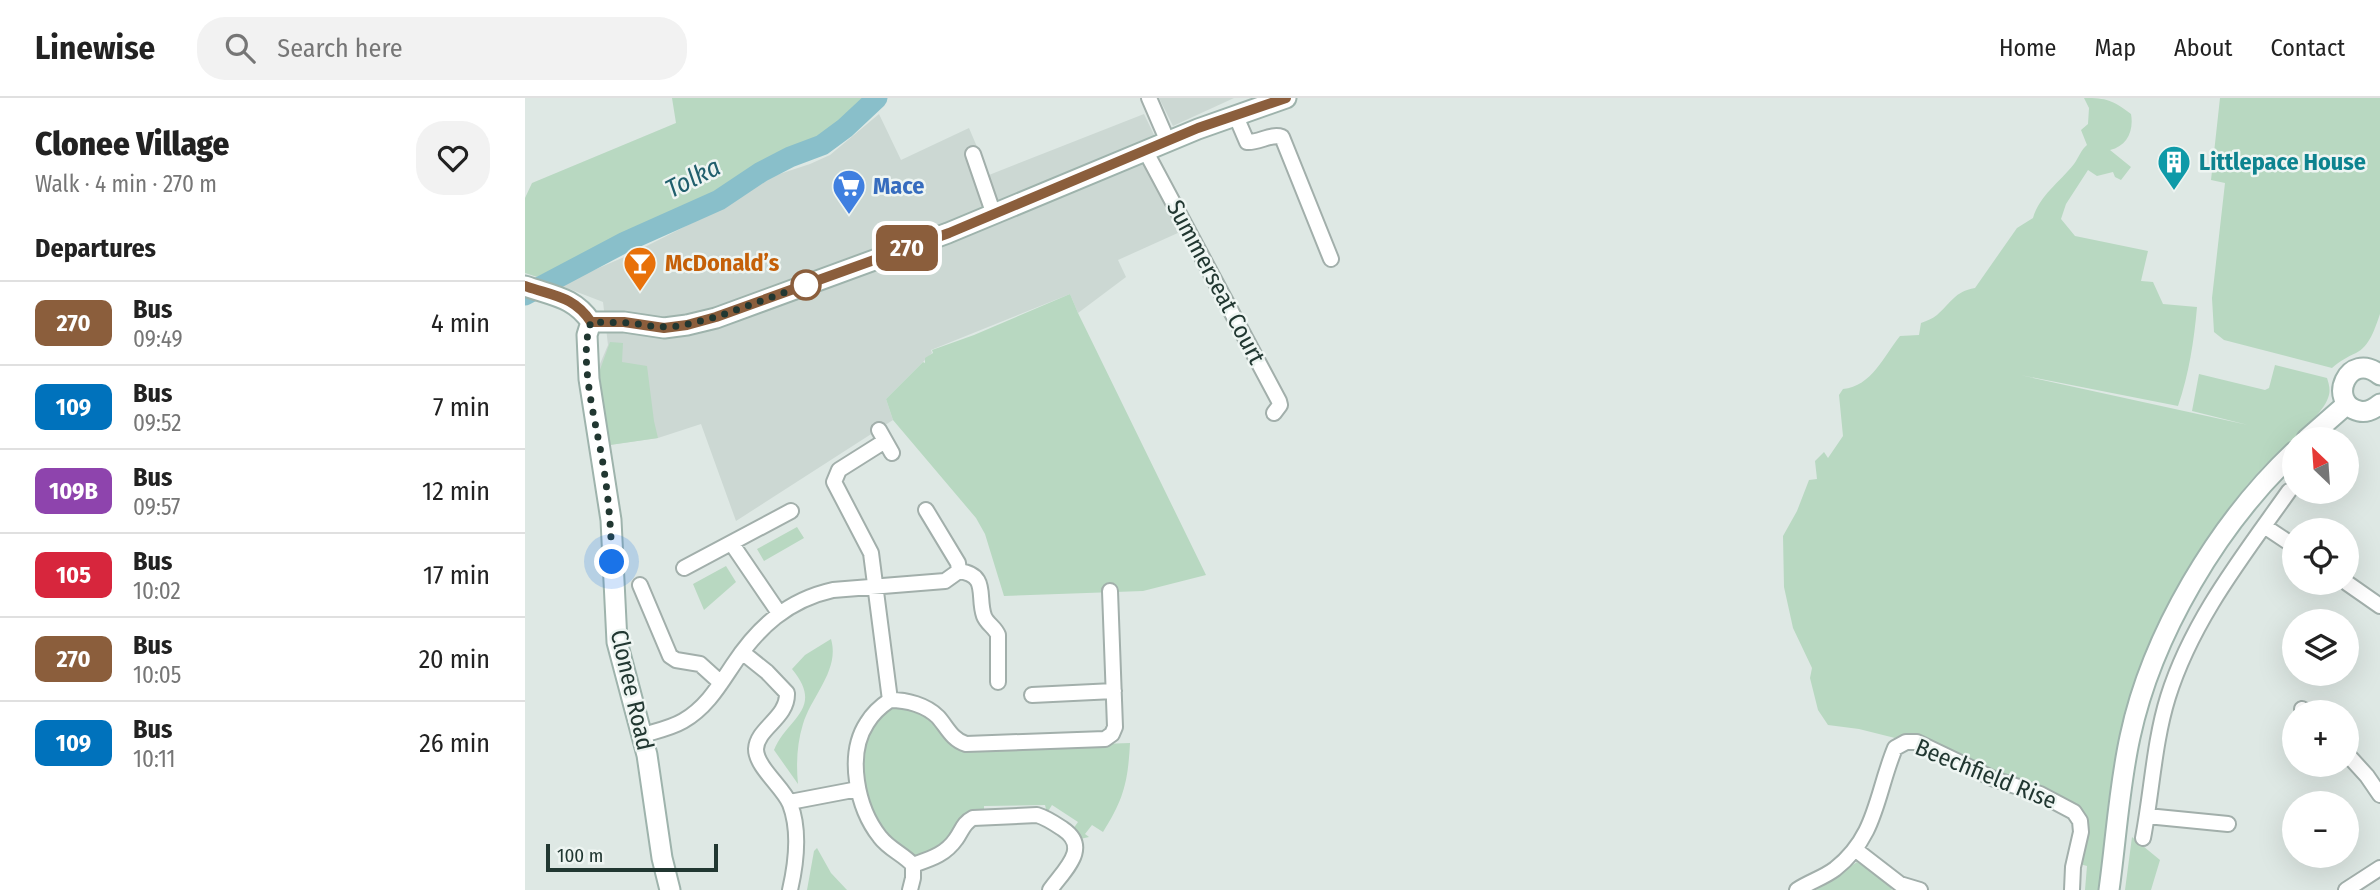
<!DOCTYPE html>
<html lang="en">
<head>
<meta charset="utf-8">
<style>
	:root { --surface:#fff; --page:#f2f2f2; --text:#222; --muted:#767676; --line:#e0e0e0 }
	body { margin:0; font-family:"Fira Sans Condensed",sans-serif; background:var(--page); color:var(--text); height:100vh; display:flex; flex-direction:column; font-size:26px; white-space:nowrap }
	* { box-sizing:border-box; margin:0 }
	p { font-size:23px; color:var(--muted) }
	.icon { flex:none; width:38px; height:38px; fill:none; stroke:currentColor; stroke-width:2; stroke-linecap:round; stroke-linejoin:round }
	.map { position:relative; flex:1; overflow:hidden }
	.details { display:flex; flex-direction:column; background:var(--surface); width:525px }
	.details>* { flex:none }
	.badge { padding:0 14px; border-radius:10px; font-size:24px; line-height:46px }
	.needle { width:46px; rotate:335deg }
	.tools { position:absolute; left:1757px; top:329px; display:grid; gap:14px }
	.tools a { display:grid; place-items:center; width:77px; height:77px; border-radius:50%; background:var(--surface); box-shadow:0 7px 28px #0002; font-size:35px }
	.scale { position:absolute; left:21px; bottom:18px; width:172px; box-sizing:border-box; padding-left:7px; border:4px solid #213731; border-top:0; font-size:19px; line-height:24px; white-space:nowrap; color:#213731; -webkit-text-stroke:5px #eef5f2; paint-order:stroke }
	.you { position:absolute; width:35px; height:35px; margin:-18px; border:5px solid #fff; border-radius:50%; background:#1a73e8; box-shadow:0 0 0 10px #1a73e833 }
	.map>.badge { position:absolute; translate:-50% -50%; box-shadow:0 0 0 4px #fff }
	h2 { padding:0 35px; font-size:26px; line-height:63px }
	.round { display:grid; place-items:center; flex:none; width:74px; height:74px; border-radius:28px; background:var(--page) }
	.summary { display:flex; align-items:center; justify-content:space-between; height:119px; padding:0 35px }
	h1 { font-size:33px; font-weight:800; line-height:52px }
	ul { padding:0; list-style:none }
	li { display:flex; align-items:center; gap:21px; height:84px; padding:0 35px; border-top:2px solid var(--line) }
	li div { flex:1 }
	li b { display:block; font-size:26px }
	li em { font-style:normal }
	li .badge { min-width:77px; font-weight:700; text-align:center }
	header { display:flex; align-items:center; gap:42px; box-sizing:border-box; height:98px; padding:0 35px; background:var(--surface); border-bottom:2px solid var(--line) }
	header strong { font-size:33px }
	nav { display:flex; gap:38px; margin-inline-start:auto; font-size:24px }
	.search { width:490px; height:63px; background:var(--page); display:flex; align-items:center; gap:18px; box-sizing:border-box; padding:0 24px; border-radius:28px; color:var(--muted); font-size:26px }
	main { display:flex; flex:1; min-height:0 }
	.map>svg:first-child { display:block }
</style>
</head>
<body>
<header>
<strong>Linewise</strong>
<div class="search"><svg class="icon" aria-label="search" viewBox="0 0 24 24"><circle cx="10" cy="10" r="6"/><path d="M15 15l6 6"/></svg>Search here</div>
<nav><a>Home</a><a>Map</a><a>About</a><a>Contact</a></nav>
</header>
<main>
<section class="details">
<div class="summary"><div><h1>Clonee Village</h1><p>Walk · 4 min · 270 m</p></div><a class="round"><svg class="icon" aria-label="heart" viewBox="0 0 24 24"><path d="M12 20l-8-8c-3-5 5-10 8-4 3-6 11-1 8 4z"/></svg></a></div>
<h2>Departures</h2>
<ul>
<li><span class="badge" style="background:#8b5e3c;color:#fff">270</span><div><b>Bus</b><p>09:49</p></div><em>4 min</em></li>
<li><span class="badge" style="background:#0072bc;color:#fff">109</span><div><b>Bus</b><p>09:52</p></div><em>7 min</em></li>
<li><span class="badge" style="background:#8e44ad;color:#fff">109B</span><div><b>Bus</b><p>09:57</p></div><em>12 min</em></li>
<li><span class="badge" style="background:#d7263d;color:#fff">105</span><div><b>Bus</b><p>10:02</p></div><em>17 min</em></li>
<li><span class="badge" style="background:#8b5e3c;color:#fff">270</span><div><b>Bus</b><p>10:05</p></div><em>20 min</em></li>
<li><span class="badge" style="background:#0072bc;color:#fff">109</span><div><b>Bus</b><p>10:11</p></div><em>26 min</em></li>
</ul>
</section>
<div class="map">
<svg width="1855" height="792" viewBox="0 0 1855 792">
	<rect width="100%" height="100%" fill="#dee8e4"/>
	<path fill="#ccd8d3" d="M634 0H709L648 28Z
		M354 16 376 62 444 30 464 77 619 16 632 43 612 52 655 134 593 162 601 179 553 215 545 196 406 252 407 255 361 301 368 322 211 423 176 326 133 340 84 347 72 273 83 247 78 204 34 187 104 157 212 102 233 83 285 66 305 57Z"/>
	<path fill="#b8d8c1" d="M147 0H349L295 44 236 71 187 102 102 136 12 179 0 175V100L7 85 151 25Z
		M1559 0C1582 0 1587 2 1606 16 1609 33 1602 48 1585 52L1606 69 1596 82 1590 79 1588 74 1572 78 1563 72 1541 106 1536 121 1550 138 1623 153 1616 183 1628 184 1638 206 1672 209C1669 243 1664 276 1653 308L1495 277 1723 327 1667 313 1674 276 1740 292 1744 290 1750 267 1802 280C1804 286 1806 293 1803 300 1797 318 1759 348 1745 362 1722 385 1703 410 1686 437 1646 498 1613 562 1596 634 1583 685 1582 740 1577 792H1560L1562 768 1555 766 1561 721 1557 713 1533 697 1479 679 1394 637H1377L1370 640 1334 631 1303 627 1293 612 1285 580 1287 570 1268 530 1259 489 1258 438 1272 413 1284 382 1292 381 1290 363 1299 354 1303 360 1318 338 1314 297 1318 291C1347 288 1358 259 1375 238L1394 237 1396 225C1401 223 1407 221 1412 217 1427 204 1429 194 1450 190L1492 130 1508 120C1515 97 1534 85 1549 66 1554 59 1556 52 1562 47L1556 32 1563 26 1564 10Z
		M1695 0H1855V216C1850 230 1845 248 1831 255 1822 259 1815 263 1807 270L1699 242 1689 234 1687 200 1700 85 1686 82Z
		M545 196 553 215 681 477 618 493 479 498 460 436 451 420 368 322 361 301 398 264 400 265V260L408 255 407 252 449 237Z
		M85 244 98 245 97 264 122 268 129 323 133 340 85 347 72 280Z
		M272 429 279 440 239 463 232 451Z
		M201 468 211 484 179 512 168 486Z
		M306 541C315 572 287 597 278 626 272 645 271 666 273 686L249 652C262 620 300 611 267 571L280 557Z
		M374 609C414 612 411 642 436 651L605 645C603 683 599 701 578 734L567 727 560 736 564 739 555 741 548 731 553 724 527 707 522 715 520 707 459 708V713L439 718C426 731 422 750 403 757 348 775 304 621 374 609Z
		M1607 739 1635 762 1626 792H1600Z
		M292 750 306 775 322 792H282L289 753Z
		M1332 764 1364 786 1367 792H1283L1303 783Z"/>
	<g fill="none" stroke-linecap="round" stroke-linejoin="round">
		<path stroke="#89bfca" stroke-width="21" d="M0 197 100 144 194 102 236 74 265 59 297 47 320 30 352 0"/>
		<defs>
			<path id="street" d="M624 0 643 44
				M710 16 722 44C734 45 746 35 757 39L806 161
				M621 54 754 303 755 307 749 315
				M448 56 469 117
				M354 332 367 355
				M360 343 314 372 309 384 346 455 365 602C356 608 348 615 342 625 321 657 332 710 355 739 364 751 378 756 388 767
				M1739 428 1769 448
				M207 446 254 515
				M159 470 266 413
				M434 473C464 477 452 498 459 518 462 526 470 529 473 537V584
				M1822 485 1855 508
				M115 487 145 558 151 562 175 566 196 585
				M217 554 242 574 262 595C263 620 232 630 231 651 231 669 258 689 265 706 275 732 271 766 265 792
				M507 597 589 593
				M365 602C382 602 401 607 413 619 422 629 427 642 441 646L580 641 587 636 590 629 585 493
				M1777 611 1781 614
				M118 637C131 633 146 630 158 623 181 610 194 588 208 567 233 529 263 502 308 492L420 483 434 473 433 465 401 412
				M1822 656 1842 678 1855 697
				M265 704 333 691
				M1622 718 1703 726
				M1618 740C1627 693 1629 644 1643 599 1667 522 1718 458 1764 393
				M1331 752 1375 786 1395 792
				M388 767C405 761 420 757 431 741 437 733 438 725 448 720L512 717C522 720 529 725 538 731 566 750 539 772 525 792
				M385 792 388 780V767
				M1272 792C1284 784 1298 780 1310 771 1352 738 1351 696 1370 650L1381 644H1392L1469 681 1515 696 1549 714 1555 723 1556 734 1548 769 1547 792
				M1821 792 1855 770"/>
			<path id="secondary" d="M0 188C28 198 49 199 66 224
				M66 224H99L139 230 162 227 191 220 423 135 673 31 761 0
				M66 224 62 237 64 281 86 422 92 544 122 657 137 760 145 792
				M1855 277C1823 251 1801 305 1834 313 1842 315 1849 311 1855 306
				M1782 341 1822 306
				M1584 792C1591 742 1594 689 1605 639 1627 536 1693 426 1769 354"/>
		</defs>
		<use href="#street" stroke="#a2afab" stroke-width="18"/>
		<use href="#secondary" stroke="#9eb3ac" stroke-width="23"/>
		<use href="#street" stroke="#fff" stroke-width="14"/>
		<use href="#secondary" stroke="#fff" stroke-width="19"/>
	</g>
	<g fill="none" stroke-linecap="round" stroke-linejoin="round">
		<defs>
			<path id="line" d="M0 188C28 198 49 198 66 224H99L139 230 162 227 191 219 424 135 673 30 761 0"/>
		</defs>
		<use href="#line" stroke="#fff" stroke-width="16"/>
		<use href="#line" stroke="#8b5e3c" stroke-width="10"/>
		<path stroke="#213731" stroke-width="7" stroke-dasharray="0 12.6" d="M87 464C86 433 84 403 79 372 73 331 52 262 66 224L107 225 131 229 155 228 191 219 281 187"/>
	</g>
	<defs>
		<symbol id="building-pin" viewBox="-11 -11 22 30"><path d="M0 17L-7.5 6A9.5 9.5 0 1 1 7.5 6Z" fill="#0f9aa8" stroke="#eef5f2"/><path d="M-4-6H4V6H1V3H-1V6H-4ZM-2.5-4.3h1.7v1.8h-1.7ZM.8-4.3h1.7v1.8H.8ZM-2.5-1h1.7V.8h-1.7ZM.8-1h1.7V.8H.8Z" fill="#fff"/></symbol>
		<symbol id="supermarket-pin" viewBox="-11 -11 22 30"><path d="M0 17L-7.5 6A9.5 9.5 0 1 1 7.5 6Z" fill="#3f7fe0" stroke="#eef5f2"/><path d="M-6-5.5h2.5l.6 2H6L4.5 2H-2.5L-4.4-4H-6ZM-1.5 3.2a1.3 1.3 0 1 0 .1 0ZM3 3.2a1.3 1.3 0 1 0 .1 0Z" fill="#fff"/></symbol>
		<symbol id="bar-pin" viewBox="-11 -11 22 30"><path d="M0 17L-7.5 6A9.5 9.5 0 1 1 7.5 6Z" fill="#e8710a" stroke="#eef5f2"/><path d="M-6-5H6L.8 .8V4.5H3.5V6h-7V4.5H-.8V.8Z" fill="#fff"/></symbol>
	</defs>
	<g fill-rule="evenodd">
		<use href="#building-pin" x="1630" y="45" width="38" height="52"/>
		<use href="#supermarket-pin" x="305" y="69" width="38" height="52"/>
		<use href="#bar-pin" x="96" y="146" width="38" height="52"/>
	</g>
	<circle fill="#fff" stroke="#8b5e3c" stroke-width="3.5" cx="281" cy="187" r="14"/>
	<g text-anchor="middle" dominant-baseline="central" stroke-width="5" stroke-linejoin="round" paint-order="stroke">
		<g font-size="24" font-weight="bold" fill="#0d838f" stroke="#eef5f2" text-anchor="start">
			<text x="1674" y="64">Littlepace House</text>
		</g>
		<g font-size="24" font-weight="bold" fill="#366cbe" stroke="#eef5f2" text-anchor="start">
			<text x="348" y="88">Mace</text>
		</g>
		<g font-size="24" font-weight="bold" fill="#c56008" stroke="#eef5f2" text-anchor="start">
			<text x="140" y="165">McDonald’s</text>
		</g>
		<g font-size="24" fill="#213731" stroke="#eef5f2">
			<text transform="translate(691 184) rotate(62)">Summerseat Court</text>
			<text transform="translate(107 592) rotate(77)">Clonee Road</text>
			<text transform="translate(1461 676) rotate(22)">Beechfield Rise</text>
		</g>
		<g font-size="26" font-style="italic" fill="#205f6d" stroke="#eef5f2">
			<text transform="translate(168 80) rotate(-27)">Tolka</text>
		</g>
	</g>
</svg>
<div class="tools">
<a><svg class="needle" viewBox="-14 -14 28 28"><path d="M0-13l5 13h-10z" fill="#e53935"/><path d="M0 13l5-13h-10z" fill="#767676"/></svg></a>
<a><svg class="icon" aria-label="locate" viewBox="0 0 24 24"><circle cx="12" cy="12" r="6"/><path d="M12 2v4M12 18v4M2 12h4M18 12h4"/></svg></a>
<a><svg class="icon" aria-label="layers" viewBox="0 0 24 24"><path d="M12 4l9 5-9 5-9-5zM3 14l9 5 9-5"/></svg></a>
<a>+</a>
<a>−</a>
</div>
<div class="scale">100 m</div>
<div class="you" style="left:87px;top:464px"></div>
<b class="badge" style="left:382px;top:150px;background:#8b5e3c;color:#fff">270</b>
</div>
</main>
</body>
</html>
